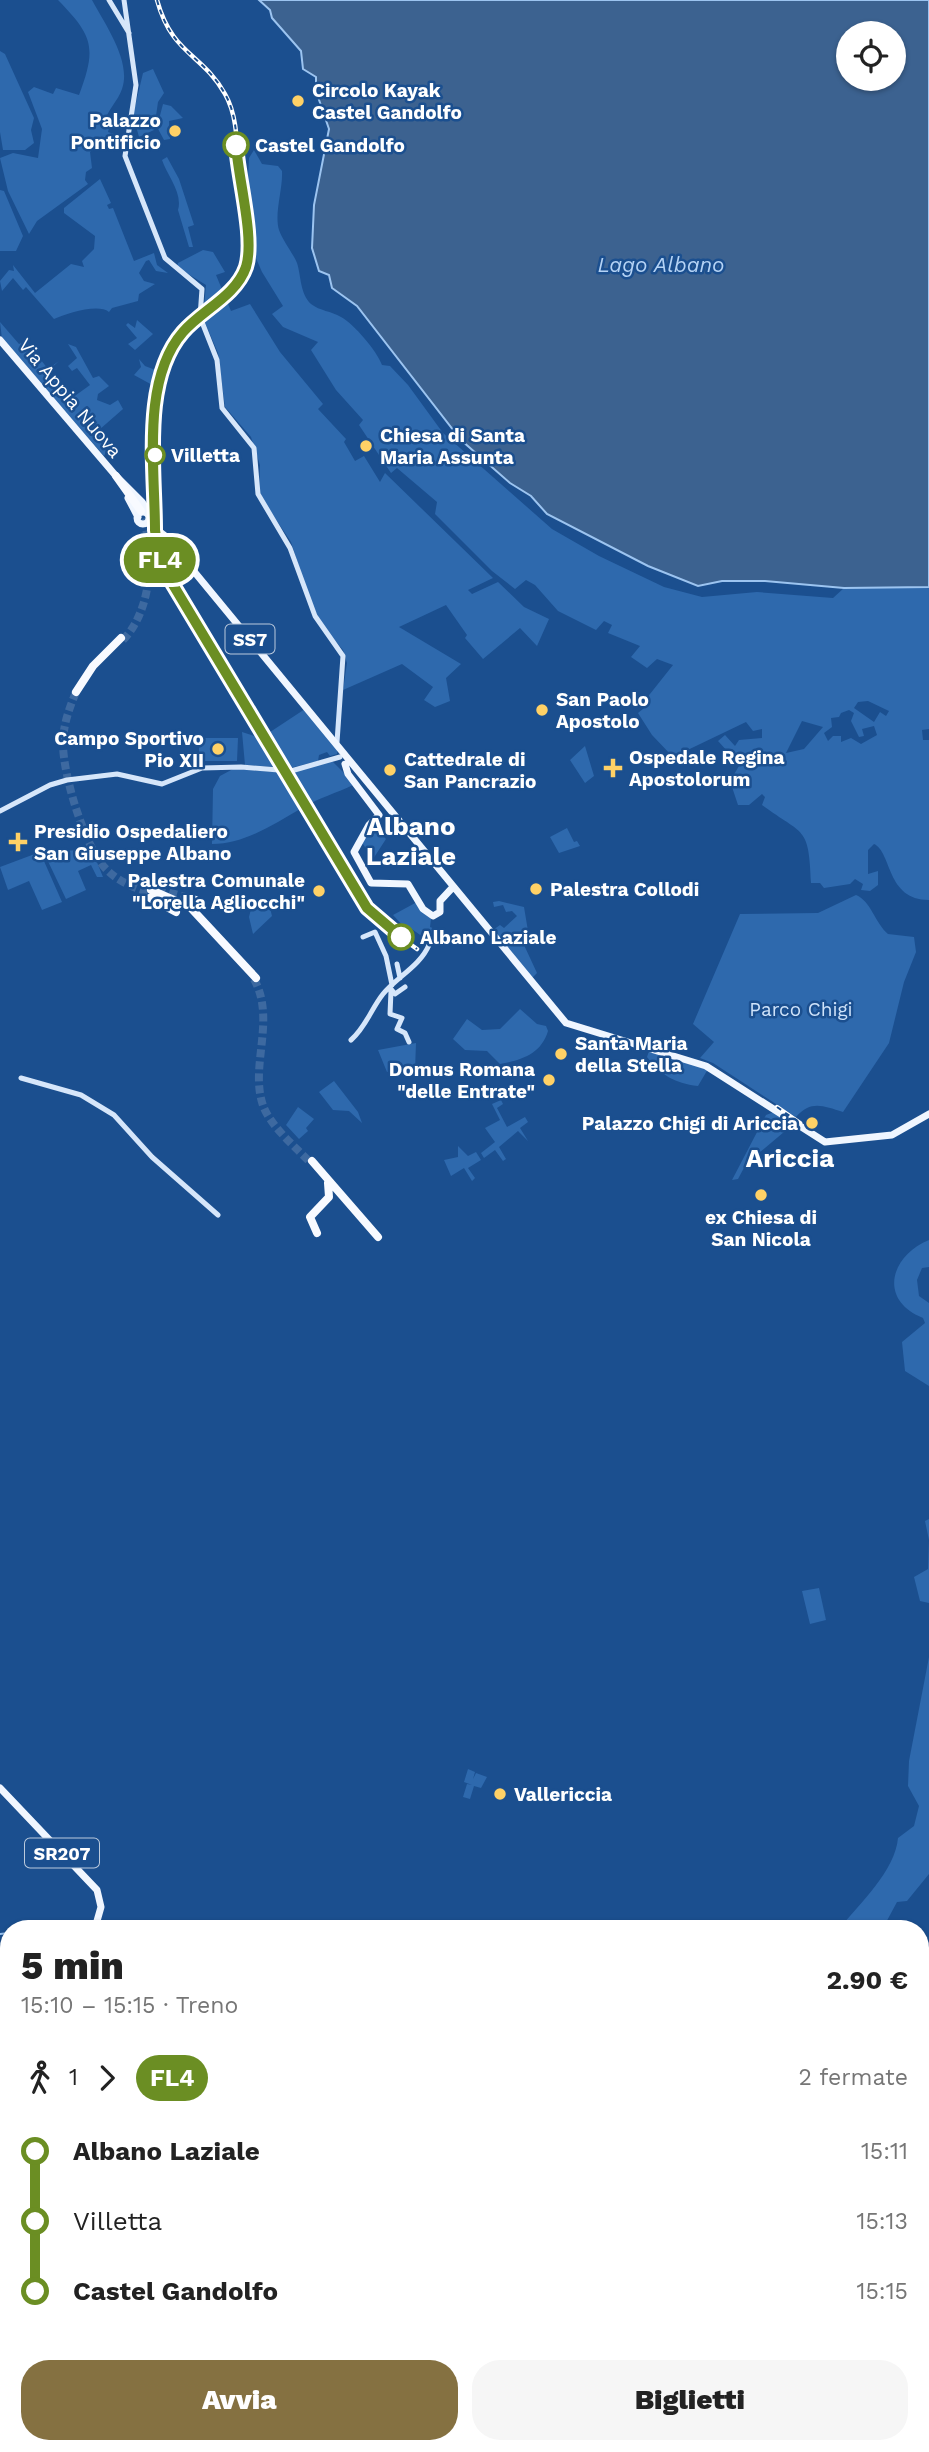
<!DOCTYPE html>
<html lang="it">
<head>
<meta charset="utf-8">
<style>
	:root { --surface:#fff; --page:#f6f6f6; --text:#222; --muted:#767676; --accent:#857141 }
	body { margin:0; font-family:"Work Sans",sans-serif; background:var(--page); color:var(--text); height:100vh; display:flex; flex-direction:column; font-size:26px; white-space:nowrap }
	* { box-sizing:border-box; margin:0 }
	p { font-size:23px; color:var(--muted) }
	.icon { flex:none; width:38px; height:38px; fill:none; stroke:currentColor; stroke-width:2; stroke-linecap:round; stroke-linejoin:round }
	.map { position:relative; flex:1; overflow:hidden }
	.details { position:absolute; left:0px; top:1920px; width:929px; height:534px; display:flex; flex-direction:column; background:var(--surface); border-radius:28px 28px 0 0; box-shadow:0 2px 5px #0004 }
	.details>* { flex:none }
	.badge { padding:0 14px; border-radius:23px; font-size:24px; line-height:46px }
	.tools { position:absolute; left:836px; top:21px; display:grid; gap:14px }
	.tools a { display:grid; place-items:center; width:70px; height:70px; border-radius:50%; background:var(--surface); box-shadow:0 2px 5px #0004; font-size:35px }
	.map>.badge { position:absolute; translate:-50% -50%; box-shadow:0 0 0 4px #fff }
	.legs { display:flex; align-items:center; gap:10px; height:77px; padding:0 21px; font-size:23px }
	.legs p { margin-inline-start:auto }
	.head { display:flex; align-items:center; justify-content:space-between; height:119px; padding:0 21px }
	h1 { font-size:38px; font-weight:800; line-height:52px }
	.button { display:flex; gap:14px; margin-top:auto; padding:14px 21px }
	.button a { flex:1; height:80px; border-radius:28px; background:var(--accent); color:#fff; font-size:28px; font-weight:800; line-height:80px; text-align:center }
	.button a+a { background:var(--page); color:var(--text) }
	ul { padding:0 21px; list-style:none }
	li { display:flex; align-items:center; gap:24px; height:70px; font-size:26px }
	li i { display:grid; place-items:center; width:10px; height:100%; margin:0 9px; background:currentColor }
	li i::after { content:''; width:18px; height:18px; margin:-9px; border:5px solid; border-radius:50%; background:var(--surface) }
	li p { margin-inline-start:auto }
	li:first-child i { background:linear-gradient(#0000 50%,currentColor 0) }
	li:last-child i { background:linear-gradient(currentColor 50%,#0000 0) }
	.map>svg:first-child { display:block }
</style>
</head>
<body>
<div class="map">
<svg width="929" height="2452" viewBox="0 0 929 2452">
	<rect width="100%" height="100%" fill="#1b4f8f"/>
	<path fill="#2e69ad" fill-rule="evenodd" d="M58 0H92C104 23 132 61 122 89 118 101 108 109 104 123L110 124 108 132 123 137 121 147 98 146 90 152 92 168 86 172 85 180 88 184 37 221 29 234 8 191 0 158 13 153 38 158 42 129 28 92 34 87 53 94 56 88 79 95C97 47 93 36 58 0Z
		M0 51 5 54 34 118 31 130 34 143 25 150H3L0 132Z
		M153 69 164 93 158 102 154 130 139 137 133 115 143 73Z
		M163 104 171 106 183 118 169 121 170 139 164 140 157 127Z
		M254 150 262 164 278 166 282 171C283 189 274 214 279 230 283 241 294 255 297 263 301 275 300 294 311 304 320 311 331 311 341 317 354 324 377 351 382 365L390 366 408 385 443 433 552 529 599 556 664 587 702 597 757 592 833 598 844 588 929 587V729L922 730 923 740H929V900C886 900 892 852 874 844L868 850V874L878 871V885L870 891 861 890 863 884 855 879 850 884 824 888 820 883H811C809 825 804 836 762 805L765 797 762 794 749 805H738L730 781 742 761 732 749 728 752 718 741 725 735 735 746 739 740 762 738V729L753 731 746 722 673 757 652 735 638 713 649 704 646 699 673 665 657 659 647 668 631 657 640 646 608 633 612 625 604 621 596 630 558 611 535 585 526 580 515 589 492 571 435 514 437 502 397 468 391 473 359 425 363 420 336 390 311 350 318 342 283 327 272 314 283 306 262 272 251 247 243 184 248 179 249 158ZM868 701 889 711 886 716 880 712 874 722 854 708 858 702ZM849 710 854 713 851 721 859 737 864 736 862 729 874 726 877 735 861 744 851 738 841 742V736H833L828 741 824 733 832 727 831 718 839 717 841 713ZM802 721 823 727 804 749 786 753Z
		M167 157 179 179 194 225 188 227 193 247H189L178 210C183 193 167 175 162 160Z
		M100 179 111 203 107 205 109 209 113 208 134 261 154 253 157 265 168 273 156 271 149 260 146 261 139 273 144 281 155 284 139 294 138 301 112 308 109 312C98 303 66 314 54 319L26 287 23 290 13 278 2 291 0 281 9 270 14 271 13 265 35 293 71 264 84 267 82 261 94 249 95 236 64 213V208Z
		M0 190 4 191 23 236 16 251H0Z
		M203 250 213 252 225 272 216 275 231 311 250 304 280 352 323 404 318 409 346 439 344 442 355 461 364 456 380 482 385 473 493 578 468 590 472 594 498 582 524 607 549 619 537 646 520 628 483 659 465 638 467 635 446 605 399 627 461 664 446 678 450 701 435 707 424 700 433 687 402 664 343 690 347 663 343 650 322 625 310 600 291 542 259 494 260 465 251 437 225 407 218 353 203 318 206 285 177 267 178 263Z
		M137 320 153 334 135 350 128 344 137 338 126 325 128 323 135 328Z
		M0 322 19 344 26 341 48 369 59 361 48 371 72 398 90 385 77 368 72 371 68 366 77 358 68 344 76 347 93 378 99 376 109 386 98 394 97 400 110 405 118 400 123 409 99 430 107 450 104 456 2 339Z
		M139 359 145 366 158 371 156 387 134 375 141 367Z
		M305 709 338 748 337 754 330 756 327 752 319 755 318 761 290 768 245 765 242 732 261 738Z
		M199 738H238L237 761H199Z
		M585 746 594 776 585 783 570 760Z
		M331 760 355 784C335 794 320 797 302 808 274 824 245 844 212 844L213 789 220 776 233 769 291 773Z
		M373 825 386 839 373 859 361 841Z
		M567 828 574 842 577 841 580 846 559 853 550 837Z
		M92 850 103 877H97L91 865 78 871 86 890 66 899 45 855 52 851Z
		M40 852 62 902 42 910 29 881 8 890 0 867Z
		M856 895C871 901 875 923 888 934L914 937 916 952 904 982 889 1043 843 1112C823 1106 811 1100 796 1117L713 1063 700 1058 714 1042 693 1024 740 914 818 913Z
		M268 900 272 916 253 934 249 917 252 905Z
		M499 901 524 907 528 931 524 945 537 973 532 978 493 930 500 925 504 928 517 916 512 911 506 912 503 905 494 907 493 902Z
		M417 902 431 919 430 927 440 931 434 939 437 943 435 946H430V942L409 927 406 929 393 915Z
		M520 1009 537 1024 546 1026 548 1031C541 1054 522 1060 500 1064L487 1051 465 1050 453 1039 467 1019 482 1030 500 1029Z
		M416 1043 415 1070 387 1072 378 1050Z
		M649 1051 708 1069 698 1086C674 1083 661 1075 647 1057Z
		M334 1081 358 1112 362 1123 349 1111 333 1110 319 1092Z
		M501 1100 503 1104 497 1108 507 1127 525 1117 528 1122 520 1128 528 1141 518 1131 499 1147 506 1159 503 1161 495 1150 484 1158 481 1153 495 1142 485 1128 500 1120 492 1104Z
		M298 1107 314 1119 306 1128 308 1131 299 1139 286 1125Z
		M774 1112 796 1126 784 1132 746 1164 738 1179 732 1180 766 1115Z
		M458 1146 468 1156 476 1152 481 1160 468 1168 475 1178 472 1181 464 1168 451 1176 444 1160 458 1157Z
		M929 1240V1267L922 1268 917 1280 919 1296 929 1303V1386L905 1371 902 1342 925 1323 923 1318C878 1300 890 1256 929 1240Z
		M929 1519V1603L920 1601 914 1577 928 1569 929 1540 925 1521Z
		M819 1588 826 1620 810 1624 802 1591Z
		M929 1657V1874L907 1901 897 1902 883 1928H840C860 1903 895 1871 898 1838L914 1826 919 1806 908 1786 909 1761Z
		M468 1769 475 1772 473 1779 476 1773 487 1777 481 1788 474 1786 470 1799 463 1797 467 1784 472 1785 464 1782Z"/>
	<path fill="#3c6290" stroke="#9cc4f0" stroke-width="2" fill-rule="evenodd" d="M259 0H929V587L844 588 765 581H722L698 586 648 566 547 514 531 496 510 483 461 440 357 306 332 288 329 275 319 271 312 248 314 205 329 129 316 91V77L303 69 301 51 272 18 270 10ZM849 33H894V79H849Z"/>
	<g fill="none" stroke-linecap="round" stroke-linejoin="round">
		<path stroke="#9cc4f0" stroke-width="2" d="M0 1934 9 1933
			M0 2216 9 2214
			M659 2452 668 2445"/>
		<path stroke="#3d69a0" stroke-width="8" stroke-dasharray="8 4" stroke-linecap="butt" d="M123 640C153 609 155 550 141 511
			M76 692C69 709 63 725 63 744 63 775 85 849 107 870 119 882 135 888 150 893
			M146 886 186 897
			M254 979C277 1021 248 1068 264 1108 272 1127 295 1147 310 1162"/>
		<path stroke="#d6e6fa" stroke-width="5" d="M109 0 129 33
			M124 0 136 85 125 156 165 258 202 289 200 317 217 360 222 408 254 448 258 494 290 548 315 616 343 656 337 742
			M0 811 50 785 67 780 117 774 162 784 202 768 241 767 291 771 340 757
			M363 937 375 932 386 956 392 985
			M397 964 400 978
			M391 989 395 994 405 987
			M391 991 390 1014 402 1018 397 1029 405 1033 409 1042
			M351 1040C366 1027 371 1009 383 994 397 977 420 966 429 945
			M21 1078 81 1095 114 1115 152 1157 218 1215"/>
		<path stroke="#f0f6ff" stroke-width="7" d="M0 340 116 476 142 502 158 526
			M128 498 138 517
			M137 518a6 6 0 1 1 12 0a6 6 0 1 1-12 0Z
			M148 523 164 535 350 761
			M350 761 566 1023 706 1066 825 1142 892 1135 929 1114
			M345 764 348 774 379 815 369 825 354 852 371 883 408 884 423 909 433 916 440 912V901L453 887
			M0 1788 97 1890 101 1907 95 1928
			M124 2445 126 2452"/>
		<path stroke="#f8faff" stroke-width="8" d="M116 476 141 511
			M76 692 93 666 121 638
			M151 890 190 907 256 978
			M186 897 196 900
			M150 898 176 912
			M312 1161 378 1237
			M317 1233 310 1217 329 1197 328 1183"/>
		<defs>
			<path id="rail" d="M157 0C172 55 202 53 225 94 240 120 236 154 239 183 242 203 248 221 249 241
				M172 347 159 374 156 398 158 552 166 573 263 735
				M307 808 367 908 383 925 417 949
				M777 1107 800 1123
				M0 2127 9 2133
				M352 2445 356 2452"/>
		</defs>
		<use href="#rail" stroke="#fff" stroke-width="4.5"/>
		<use href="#rail" stroke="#1b4f8f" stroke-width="2" stroke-dasharray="5" stroke-linecap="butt"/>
	</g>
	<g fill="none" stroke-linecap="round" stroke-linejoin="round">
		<defs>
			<path id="line-1" d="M236 145C238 178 255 238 246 267 236 296 202 310 183 332 141 380 155 469 155 530L158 552 172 583 367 908 401 937"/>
		</defs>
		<use href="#line-1" stroke="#fff" stroke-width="16"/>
		<use href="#line-1" stroke="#6b8e23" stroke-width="10"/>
	</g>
	<g fill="#ffd166" stroke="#1b4f8f" stroke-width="2.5">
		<circle cx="298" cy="101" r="7"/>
		<circle cx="175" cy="131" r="7"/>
		<circle cx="366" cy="446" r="7"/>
		<circle cx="542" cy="710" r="7"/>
		<circle cx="218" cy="749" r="7"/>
		<path d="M609.5 757.5h7v7h7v7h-7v7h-7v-7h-7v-7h7z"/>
		<circle cx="390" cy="770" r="7"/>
		<path d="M14.5 831.5h7v7h7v7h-7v7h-7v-7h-7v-7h7z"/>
		<circle cx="536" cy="889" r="7"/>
		<circle cx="319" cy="891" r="7"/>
		<circle cx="561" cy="1054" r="7"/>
		<circle cx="549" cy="1080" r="7"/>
		<circle cx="812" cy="1123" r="7"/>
		<circle cx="761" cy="1195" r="7"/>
		<circle cx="500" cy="1794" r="7"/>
	</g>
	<g fill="#fff" stroke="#6b8e23" stroke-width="3.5">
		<circle cx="236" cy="145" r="12"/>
		<circle cx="155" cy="455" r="9"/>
		<circle cx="401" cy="937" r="12"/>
	</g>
	<g text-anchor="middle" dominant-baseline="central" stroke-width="5" stroke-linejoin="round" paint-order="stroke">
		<g fill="#1b4f8f" stroke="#bbcadd" stroke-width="2">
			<rect x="225.5" y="624.5" width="49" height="29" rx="5"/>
			<rect x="25" y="1838.5" width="74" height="29" rx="5"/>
		</g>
		<g font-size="18" font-weight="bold" fill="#fff">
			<text x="250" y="639">SS7</text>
			<text x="62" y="1853">SR207</text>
		</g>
		<g font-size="19" font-weight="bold" fill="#fff" stroke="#1b4f8f" text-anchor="start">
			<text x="312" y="90">Circolo Kayak<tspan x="312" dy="22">Castel Gandolfo</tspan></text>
			<text x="161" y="120" text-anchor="end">Palazzo<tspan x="161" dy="22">Pontificio</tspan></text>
			<text x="380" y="435">Chiesa di Santa<tspan x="380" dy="22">Maria Assunta</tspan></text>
			<text x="556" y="699">San Paolo<tspan x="556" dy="22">Apostolo</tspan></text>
			<text x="204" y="738" text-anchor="end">Campo Sportivo<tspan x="204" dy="22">Pio XII</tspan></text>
			<text x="629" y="757">Ospedale Regina<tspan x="629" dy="22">Apostolorum</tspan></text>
			<text x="404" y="759">Cattedrale di<tspan x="404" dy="22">San Pancrazio</tspan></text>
			<text x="34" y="831">Presidio Ospedaliero<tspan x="34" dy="22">San Giuseppe Albano</tspan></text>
			<text x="305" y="880" text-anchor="end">Palestra Comunale<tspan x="305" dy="22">"Lorella Agliocchi"</tspan></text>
			<text x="550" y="889">Palestra Collodi</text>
			<text x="575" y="1043">Santa Maria<tspan x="575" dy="22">della Stella</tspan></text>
			<text x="535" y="1069" text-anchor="end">Domus Romana<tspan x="535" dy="22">"delle Entrate"</tspan></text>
			<text x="798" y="1123" text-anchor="end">Palazzo Chigi di Ariccia</text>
			<text x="761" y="1217" text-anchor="middle">ex Chiesa di<tspan x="761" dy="22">San Nicola</tspan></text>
			<text x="514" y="1794">Vallericcia</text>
		</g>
		<g font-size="19" font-weight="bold" fill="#fff" stroke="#1b4f8f" text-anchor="start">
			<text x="255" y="145">Castel Gandolfo</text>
			<text x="171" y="455">Villetta</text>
			<text x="420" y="937">Albano Laziale</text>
		</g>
		<g font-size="19" fill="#fff" stroke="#1b4f8f">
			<text transform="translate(70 398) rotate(50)">Via Appia Nuova</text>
		</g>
		<g font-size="19" fill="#cfe3fa" stroke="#1b4f8f">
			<text x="801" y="1009">Parco Chigi</text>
		</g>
		<g font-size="21" font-style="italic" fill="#b5d3f5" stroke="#1b4f8f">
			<text x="661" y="264">Lago Albano</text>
		</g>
		<g font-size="26" font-weight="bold" fill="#fff" stroke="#1b4f8f">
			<text x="411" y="826">Albano<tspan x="411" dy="30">Laziale</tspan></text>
			<text x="790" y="1158">Ariccia</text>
		</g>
	</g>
</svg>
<div class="tools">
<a><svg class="icon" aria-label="locate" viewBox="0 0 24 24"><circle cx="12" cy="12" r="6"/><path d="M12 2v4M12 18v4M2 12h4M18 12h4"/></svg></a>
</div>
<b class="badge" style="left:160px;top:560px;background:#6b8e23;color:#fff">FL4</b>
<section class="details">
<div class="head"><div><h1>5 min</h1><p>15:10 – 15:15 · Treno</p></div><b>2.90 €</b></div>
<div class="legs"><svg class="icon" aria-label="walk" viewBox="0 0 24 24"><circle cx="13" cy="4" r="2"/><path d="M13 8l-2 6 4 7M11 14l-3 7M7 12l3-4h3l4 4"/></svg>1<svg class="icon" aria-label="forward" viewBox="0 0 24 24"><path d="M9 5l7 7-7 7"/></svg><b class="badge" style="background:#6b8e23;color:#fff">FL4</b><p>2 fermate</p></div>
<ul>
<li><i style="color:#6b8e23"></i><b>Albano Laziale</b><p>15:11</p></li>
<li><i style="color:#6b8e23"></i><span>Villetta</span><p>15:13</p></li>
<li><i style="color:#6b8e23"></i><b>Castel Gandolfo</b><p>15:15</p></li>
</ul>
<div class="button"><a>Avvia</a><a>Biglietti</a></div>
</section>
</div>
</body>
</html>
